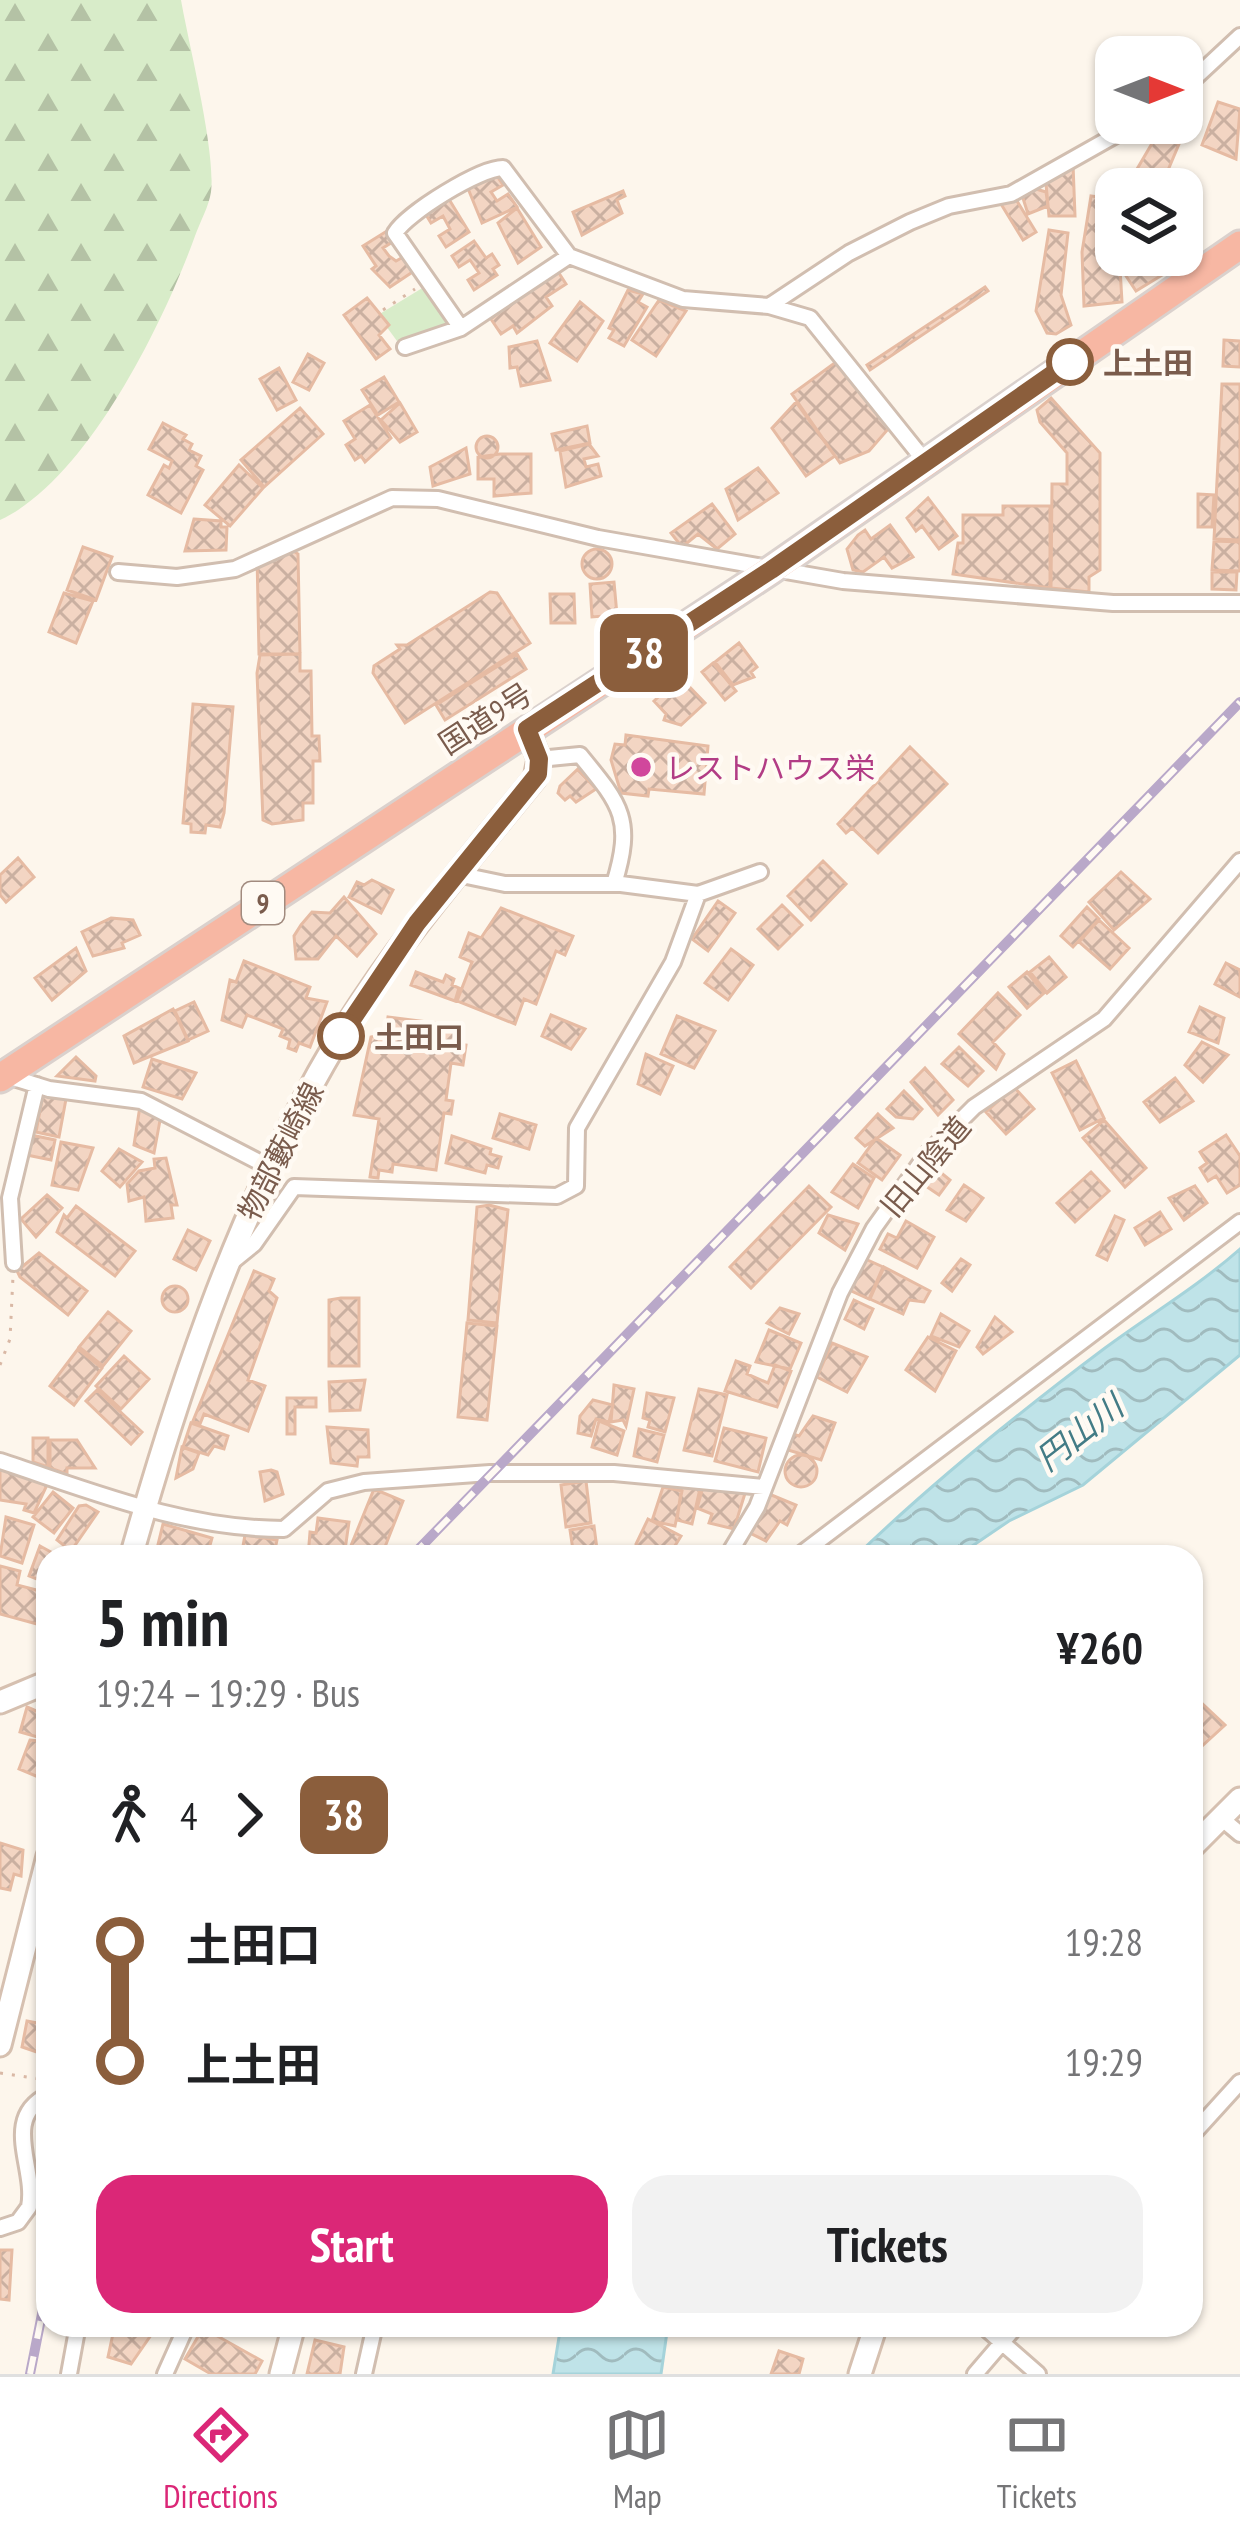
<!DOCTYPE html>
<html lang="en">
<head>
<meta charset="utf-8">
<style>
	:root { --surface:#fff; --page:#f2f2f2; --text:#202124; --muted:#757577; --line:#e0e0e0; --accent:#db2777 }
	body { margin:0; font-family:"PT Sans Narrow","Noto Sans JP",sans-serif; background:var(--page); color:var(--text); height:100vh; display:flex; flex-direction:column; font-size:45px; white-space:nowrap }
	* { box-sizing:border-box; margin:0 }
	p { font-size:39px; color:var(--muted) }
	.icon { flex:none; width:66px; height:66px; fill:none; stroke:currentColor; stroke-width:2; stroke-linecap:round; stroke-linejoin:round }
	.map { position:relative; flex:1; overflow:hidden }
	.sheet { position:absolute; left:36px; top:1545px; width:1167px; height:792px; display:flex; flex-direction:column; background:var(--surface); border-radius:36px; box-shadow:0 3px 9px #0004 }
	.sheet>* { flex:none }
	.badge { padding:0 24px; border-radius:18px; font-size:42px; line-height:78px }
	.needle { width:78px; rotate:90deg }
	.controls { position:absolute; left:1095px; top:36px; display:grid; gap:24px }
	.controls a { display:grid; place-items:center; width:108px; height:108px; border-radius:24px; background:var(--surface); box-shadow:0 3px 9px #0004; font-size:60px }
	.map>.badge { position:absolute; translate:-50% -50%; box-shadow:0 0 0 6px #fff }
	.legs { display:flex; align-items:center; gap:18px; height:132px; padding:0 60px; font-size:39px }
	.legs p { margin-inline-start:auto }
	.head { display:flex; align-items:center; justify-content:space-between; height:204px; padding:0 60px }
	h1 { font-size:66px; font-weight:800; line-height:90px }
	.action { display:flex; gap:24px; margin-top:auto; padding:24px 60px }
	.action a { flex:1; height:138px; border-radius:36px; background:var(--accent); color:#fff; font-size:48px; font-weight:800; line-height:138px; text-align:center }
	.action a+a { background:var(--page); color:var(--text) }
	ul { padding:0 60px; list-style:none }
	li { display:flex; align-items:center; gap:42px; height:120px; font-size:45px }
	li i { display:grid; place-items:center; width:18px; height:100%; margin:0 15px; background:currentColor }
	li i::after { content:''; width:30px; height:30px; margin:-15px; border:9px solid; border-radius:50%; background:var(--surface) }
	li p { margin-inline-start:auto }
	li:first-child i { background:linear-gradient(#0000 50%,currentColor 0) }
	li:last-child i { background:linear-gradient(currentColor 50%,#0000 0) }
	.menu { display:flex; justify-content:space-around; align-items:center; height:168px; border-top:3px solid var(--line); background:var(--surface); font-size:33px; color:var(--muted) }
	.menu a { display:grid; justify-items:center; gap:6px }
	.menu .selected { color:var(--accent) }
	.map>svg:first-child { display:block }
</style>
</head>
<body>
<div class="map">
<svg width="1240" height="2374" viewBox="0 0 1240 2374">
	<defs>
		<pattern id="forest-firs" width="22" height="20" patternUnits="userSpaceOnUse" patternTransform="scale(3)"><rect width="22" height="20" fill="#d8ecc9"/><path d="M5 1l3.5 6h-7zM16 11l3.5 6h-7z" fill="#b4c2a5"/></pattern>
		<pattern id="water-waves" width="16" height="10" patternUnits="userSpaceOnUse" patternTransform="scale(3)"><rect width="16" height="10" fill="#bfe3e8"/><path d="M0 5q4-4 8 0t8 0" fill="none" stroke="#a0bbbe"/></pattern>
		<pattern id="building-cross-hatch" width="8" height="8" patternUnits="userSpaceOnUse" patternTransform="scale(3)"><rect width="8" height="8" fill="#f3d5c3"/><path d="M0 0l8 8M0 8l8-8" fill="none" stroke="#cab0a1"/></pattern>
	</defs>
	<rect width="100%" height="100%" fill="#fdf6ec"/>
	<path fill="#d8ecc9" d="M424 287 451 323 397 341 378 315Z"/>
	<path fill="url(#forest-firs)" d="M0 0H181C189 45 216 152 211 192 209 206 200 222 195 236 164 322 87 480 0 520Z"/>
	<path fill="url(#water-waves)" stroke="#a5d3da" stroke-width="3" d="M1240 1249V1355L1083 1485 1009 1521 956 1557H855C934 1481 1017 1414 1105 1348 1151 1314 1197 1287 1240 1249Z
		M561 2325H668L661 2374H553Z"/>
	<path fill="url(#building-cross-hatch)" stroke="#e6bba3" stroke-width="3" d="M1218 102 1240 109 1236 159 1202 145Z
		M1157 135 1179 144 1160 189H1139L1130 181Z
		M1073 164 1075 216H1049L1046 184Z
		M491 167 503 185 491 192 497 201 508 194 517 207 482 223 467 186Z
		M1036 189 1046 192 1048 206 1028 214 1022 195Z
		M623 191 625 196 617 200 622 213 582 235 573 212Z
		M447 196 469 232 446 247 439 236 450 229 443 216 431 223 425 213Z
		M1014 196 1036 232 1023 240 1001 204Z
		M1091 196 1116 199 1122 302 1084 306 1082 252Z
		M517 208 541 247 518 263 498 223Z
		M1049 230 1068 233 1061 295 1071 325 1056 334 1047 333 1036 311Z
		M387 231 394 241 383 248 389 256 396 261 405 256 414 271 390 287 372 269 376 266 363 246Z
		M474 241 486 258 492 254 499 265 493 269 497 275 474 290 468 280 479 273 470 260 459 267 452 256Z
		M1127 255H1156L1167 272 1136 291 1126 276 1124 266 1131 262Z
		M555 267 566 284 546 297 552 306 517 333 513 326 501 334 491 319Z
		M985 287 988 291 870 370 867 365Z
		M628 290 643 294 638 302 647 307 624 346 609 338 614 330 609 328Z
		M367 298 389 325 379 335 390 349 376 359 344 315Z
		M659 300 686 311 656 356 632 340Z
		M580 302 603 321 577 361 550 343Z
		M1224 340 1240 341V367L1223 366Z
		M537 341 550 380 521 386 517 367 510 368 509 347Z
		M308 354 324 363 309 390 293 382Z
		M840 359 889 428 869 451 840 463 792 394Z
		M279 368 296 400 277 410 260 379Z
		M384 377 399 402 378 415 362 390Z
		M1222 384H1240V540L1214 539Z
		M1051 398 1100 453V570L1089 577V592L1051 588 1052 484H1067V453L1040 422 1037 410Z
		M796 402 835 456 806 476 772 428Z
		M400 403 417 432 400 442 381 420Z
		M370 405 391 438 365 462 361 456 355 460 346 445 355 439 344 421Z
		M300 408 323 434 264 487 241 460Z
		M163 423 186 435 183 439 192 444 189 450 201 456 196 466 203 470 181 513 148 495 164 465 169 468 172 461 149 449Z
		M587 426 590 443 556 450 552 434Z
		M476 447a11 11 0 1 1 22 0a11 11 0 1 1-22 0Z
		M589 444 598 456 584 459 586 467 598 464 601 476 566 487 560 451Z
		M466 448 470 474 433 486 430 467Z
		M500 454H531V493L494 496V479H478V457Z
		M239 465 263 488 230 526 205 505Z
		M758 468 778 493 738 520 726 489Z
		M1198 494 1214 495 1212 527H1198Z
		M928 498 957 536 939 549 922 526 916 531 907 518Z
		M712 504 735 534 717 549 698 534 682 547 671 533Z
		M1003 506H1050V588L953 574 958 543H963V515H1003Z
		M194 519 221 521V527H227L226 550 185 551Z
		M890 525 913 557 892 568 884 557 863 572 853 570 847 549 858 535 865 530 871 539Z
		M1214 541 1240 542V571L1212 570Z
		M83 547 112 557 96 600 67 590Z
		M582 564a15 15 0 1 1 30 0a15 15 0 1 1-30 0Z
		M292 550 298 554 300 654H259L257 555Z
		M1212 572H1237L1236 590 1212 589Z
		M614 582 617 615 592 617 590 584Z
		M490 592 497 593 530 643 405 723 373 673 374 666 400 649 397 645H407Z
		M64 593 93 601 76 643 49 632Z
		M550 594H574L575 623H551Z
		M739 643 757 667 751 672 754 677 733 685 715 662Z
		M300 654V671H311L312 736H319L320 761H313V803H303V820L272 824 263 820 257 673 260 655Z
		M517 654 526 669 445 720 436 705Z
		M713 663 736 691 725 700 702 672Z
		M680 677 705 703 681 725 664 720 666 714 654 701Z
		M193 704 233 707 224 813 220 827 206 825 205 833 191 832V824L183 823Z
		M626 735 708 746 704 794 649 789 648 796 621 793 611 760 615 744 625 745Z
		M910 747 947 784 878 853 852 828 846 833 838 824Z
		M578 769 596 789 576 802 570 796 565 800 558 793 560 786Z
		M18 858 34 877 6 902 0 895V875Z
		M823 861 846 884 811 920 788 896Z
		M1121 872 1150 899 1114 930 1089 902Z
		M372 880 393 890 381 913 349 897 357 882 364 885Z
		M344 897 376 934 357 956 336 936 318 959H296L294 936 301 925 312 912 330 913Z
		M718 901 735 913 708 951 692 939Z
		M782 905 802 925 778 949 758 929Z
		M1087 907 1099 919 1073 947 1061 936Z
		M501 908 573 936 565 955 556 951 536 1004 524 999 515 1024 457 1001 472 962 460 957 469 933 481 938Z
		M111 918 133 920 140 935 122 943 124 948 93 956 82 932Z
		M1099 920 1129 948 1110 969 1079 942Z
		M76 948 86 971 52 1000 35 978Z
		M731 949 753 965 728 1000 705 983Z
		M1049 957 1066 977 1047 993 1030 972Z
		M244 961 310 987 306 998 327 1002 310 1047 299 1043 296 1051 288 1048 290 1040 280 1036 283 1029 247 1015 242 1027 222 1020 230 980 236 982Z
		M1226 963 1240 970V997L1215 984Z
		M416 972 443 982 446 975 454 979 452 985 459 988 455 1001 411 985Z
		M1027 972 1044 993 1027 1008 1009 987Z
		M998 993 1020 1015 993 1042 1004 1054 996 1069 959 1034Z
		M194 1002 208 1031 188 1040 175 1011Z
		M1200 1007 1224 1018 1218 1043 1189 1032Z
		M173 1009 188 1041 134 1063 124 1036Z
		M551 1015 585 1029 571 1049 542 1036Z
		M677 1016 715 1031 694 1068 661 1054Z
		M388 1017 460 1026 457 1044 466 1045 463 1065 451 1063 446 1100 453 1101 451 1114 444 1113 436 1170 393 1164 392 1172 379 1170 378 1178 370 1177 379 1119 354 1115 371 1037 385 1034Z
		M1202 1042 1228 1055 1203 1082 1185 1065Z
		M959 1047 983 1071 968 1086 942 1064Z
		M646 1054 673 1066 660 1094 638 1084Z
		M76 1057 96 1076 95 1081 57 1076Z
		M152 1059 196 1073 182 1099 143 1087Z
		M1076 1061 1104 1118 1080 1130 1052 1073Z
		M925 1068 953 1100 938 1115 911 1082Z
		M1175 1078 1193 1101 1160 1122 1144 1102Z
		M1014 1087 1034 1109 1006 1134 986 1112Z
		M904 1091 922 1109 913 1119 896 1117 887 1109Z
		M43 1095 66 1099 59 1137 36 1132Z
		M140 1106 161 1115 154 1153 134 1145Z
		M500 1114 536 1125 529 1149 493 1138Z
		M878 1114 893 1128 865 1146 856 1138Z
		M1104 1120 1146 1168 1125 1187 1083 1138Z
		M31 1135 55 1140 51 1160 27 1155Z
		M1226 1135 1240 1156V1185L1227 1193 1216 1176 1208 1181 1200 1168 1207 1163 1200 1152Z
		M452 1136 491 1149 490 1154 501 1157 498 1168 487 1165 485 1173 446 1163Z
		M876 1138 900 1155 882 1180 858 1163Z
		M61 1142 93 1148 78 1190 52 1185Z
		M119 1149 142 1162 120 1187 102 1171Z
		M166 1158 177 1205H171L173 1218 146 1221 144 1197 129 1201 127 1184 139 1171 155 1168 154 1159Z
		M929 1163 950 1180 939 1195 917 1180Z
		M853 1164 874 1178 858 1208 832 1192Z
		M1091 1172 1109 1191 1075 1222 1057 1203Z
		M964 1185 983 1198 966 1221 947 1210Z
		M809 1186 831 1207 751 1288 730 1267Z
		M1195 1186 1207 1203 1184 1220 1169 1198Z
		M47 1195 62 1208 36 1237 21 1219Z
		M489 1205 508 1210 497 1323 468 1320 477 1207Z
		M76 1206 135 1251 115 1276 57 1232 64 1215 67 1218Z
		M1160 1212 1171 1229 1145 1245 1135 1228Z
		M828 1215 858 1224 845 1250 819 1233Z
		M1115 1216 1124 1220 1107 1260 1097 1255Z
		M906 1221 934 1237 917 1268 880 1249 888 1234 897 1238Z
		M188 1230 210 1241 196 1270 174 1259Z
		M39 1253 87 1291 68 1315 20 1277 17 1271Z
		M861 1257 883 1267 869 1299 847 1289Z
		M961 1259 970 1265 952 1291 942 1283Z
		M884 1267 930 1291 924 1302 909 1300 903 1314 870 1299Z
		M254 1271 274 1279 269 1291 277 1298 248 1380 265 1386 248 1431 204 1414 200 1424 193 1421Z
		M162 1299a13 13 0 1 1 26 0a13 13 0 1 1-26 0Z
		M341 1298H359V1366H329V1300Z
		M854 1300 873 1309 864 1329 845 1319Z
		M780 1308 799 1314 789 1334 767 1323Z
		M108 1312 131 1331 103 1366 79 1347Z
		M941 1314 969 1331 959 1347 931 1336Z
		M995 1317 1012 1332 983 1354 977 1347Z
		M467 1323 497 1326 487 1420 458 1417Z
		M769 1330 801 1343 790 1369 756 1362Z
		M928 1337 956 1351 935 1391 906 1370Z
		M832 1343 867 1357 847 1392 817 1377Z
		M78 1349 102 1368 74 1405 50 1386Z
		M124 1356 149 1379 121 1409 96 1386Z
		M736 1361 750 1366 747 1374 768 1383 775 1365 791 1371 777 1407 725 1391Z
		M365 1380 360 1410 330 1411 329 1382Z
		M614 1385 634 1389 626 1426 623 1420 611 1422Z
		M699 1389 727 1395 712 1456 684 1450Z
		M97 1390 142 1432 131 1444 86 1401Z
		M647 1393 674 1398 665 1432 648 1427 650 1420 643 1418Z
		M287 1398H316V1407H295V1434H287Z
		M593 1400 613 1405 609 1422 596 1419 591 1436 578 1433 580 1416Z
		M813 1416 835 1423 821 1460 788 1450 793 1434 799 1436Z
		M599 1421 624 1431 617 1455 592 1447Z
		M191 1423 228 1436 224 1449 214 1446 208 1455 183 1447Z
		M327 1427 368 1430 369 1457H358L357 1466 331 1463Z
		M724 1428 766 1438 758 1472 715 1461Z
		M639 1429 664 1435 657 1462 634 1456Z
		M33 1438H48V1467L33 1462Z
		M50 1440H77L95 1468H67V1474L50 1468Z
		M182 1447 199 1453 193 1469 176 1478Z
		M785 1471a16 16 0 1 1 32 0a16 16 0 1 1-32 0Z
		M0 1469 47 1485 34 1513 24 1510 26 1504 0 1500Z
		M271 1470 277 1472 283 1494 265 1501 260 1472Z
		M705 1480 746 1490 734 1529 709 1523 712 1514 697 1508Z
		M586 1481 591 1523 566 1527 561 1485Z
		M682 1484H701L692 1524 677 1520Z
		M663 1487 682 1491 675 1526 652 1521Z
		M374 1489 403 1501 381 1557 350 1548Z
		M53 1492 73 1508 54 1533 33 1517Z
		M769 1494 796 1505 787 1525 780 1521 766 1541 750 1533Z
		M86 1505 98 1512 71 1551 57 1540 79 1506Z
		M6 1517 34 1525 22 1563 0 1556Z
		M318 1518 349 1522 344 1557H308L310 1532 316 1533Z
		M648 1519 681 1536 668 1557H647L636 1544Z
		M163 1524 212 1538 207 1556 155 1557Z
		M594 1526 598 1557H574L570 1530Z
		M245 1535 277 1540 274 1554 241 1557Z
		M40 1546 60 1557H48L47 1583 29 1576Z
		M0 1566 20 1571 17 1585 48 1593V1627L0 1614Z
		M1191 1693 1225 1725 1191 1756Z
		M27 1707 48 1716V1740L20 1732Z
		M30 1740 48 1742 43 1779 19 1769Z
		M0 1843 23 1850 21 1876 14 1874 10 1890 0 1888Z
		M27 2021 48 2025V2056L22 2047Z
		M0 2250H12L9 2300 0 2299Z
		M122 2325H158L131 2364 108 2357 114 2329 120 2331Z
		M203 2328 262 2361 255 2374H211L185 2359Z
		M315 2340 344 2347 340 2374H307Z
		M779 2351 803 2359 799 2374H771Z"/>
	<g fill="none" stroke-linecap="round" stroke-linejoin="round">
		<defs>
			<path id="street" d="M1182 90 1240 36
				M769 306 849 253 910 222 949 206 1011 194 1137 123
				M461 328 395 233C407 213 480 168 503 168L569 256 683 299 769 306 810 318 924 460
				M405 347 461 328 569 256
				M118 572 177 577 235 569 392 498 438 499 598 538 843 581 1113 603H1240
				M539 759 580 755C621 805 634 819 614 884
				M457 874 505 884H621L698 894 760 872
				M4 1075 49 1089 141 1101 269 1167
				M233 1261 254 1244 294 1187 557 1196 576 1186 577 1128 673 962 698 894
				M14 1263 10 1198 37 1085
				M0 1461C94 1492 184 1529 284 1529L328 1491 364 1482 490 1473H614L764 1487
				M727 1557 757 1507 840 1293 874 1228 927 1154 974 1107 1104 1019 1240 861
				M797 1557 1240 1222
				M1221 1818 1240 1834
				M1191 2136 1240 2082
				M0 2228 18 2222 29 2207C37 2168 0 2119 48 2095
				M982 2325 1038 2374
				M69 2374 78 2325
				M165 2374 187 2325
				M364 2374 375 2325
				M975 2374 1017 2325"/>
			<path id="secondary" d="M131 1557C182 1377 241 1202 337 1041 394 947 466 863 535 778L539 759 527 729
				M0 1702 48 1682
				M1191 1848 1240 1799
				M0 2045 48 1856
				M281 2374 294 2325
				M860 2374 876 2325"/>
			<path id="highway" d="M0 1078 771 570 1240 245"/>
		</defs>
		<use href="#street" stroke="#d1beb0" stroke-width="20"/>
		<use href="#secondary" stroke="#d6c0b0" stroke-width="27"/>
		<use href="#highway" stroke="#dad1cd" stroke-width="33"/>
		<path stroke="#d9b8a5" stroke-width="3" stroke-dasharray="3 9" stroke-linecap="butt" d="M383 310 415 289
			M0 1365 10 1339 13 1276
			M0 2073 40 2079"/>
		<use href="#street" stroke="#fff" stroke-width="14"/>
		<use href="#secondary" stroke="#fff" stroke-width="21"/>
		<use href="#highway" stroke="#f7b7a3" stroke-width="27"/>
		<defs>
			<path id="rail" d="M411 1557 1240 702
				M30 2374 48 2284"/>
		</defs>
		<use href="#rail" stroke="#b9a8c9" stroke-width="10"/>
		<use href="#rail" stroke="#fffaf3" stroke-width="6" stroke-dasharray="18" stroke-linecap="butt"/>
	</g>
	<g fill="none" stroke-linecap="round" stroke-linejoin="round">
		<defs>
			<path id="line-1" d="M341 1036 417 923 538 774 539 759 527 729 771 570 1070 362"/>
		</defs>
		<use href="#line-1" stroke="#fff" stroke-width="27"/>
		<use href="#line-1" stroke="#8b5e3c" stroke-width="18"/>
	</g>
	<g fill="#fff" stroke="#8b5e3c" stroke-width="6">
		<circle cx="1070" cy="362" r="21"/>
		<circle cx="341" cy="1036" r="21"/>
	</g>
	<circle fill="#d1479c" stroke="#fffaf3" stroke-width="4.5" cx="641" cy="767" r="12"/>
	<g text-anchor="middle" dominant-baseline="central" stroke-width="9" stroke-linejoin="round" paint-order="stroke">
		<rect fill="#fffaf3" stroke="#a28b7f" stroke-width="3" x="242" y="882" width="42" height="42" rx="9"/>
		<g font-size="27" font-weight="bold" fill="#7a5c4d">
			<text x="263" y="903">9</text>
		</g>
		<g font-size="30" font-weight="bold" fill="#7a5c4d" stroke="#fffaf3" text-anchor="start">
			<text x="1103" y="362">上土田</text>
			<text x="374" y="1036">土田口</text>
		</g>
		<g font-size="30" fill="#7a5c4d" stroke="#fffaf3">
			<text transform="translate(485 718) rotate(-33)">国道9号</text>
			<text transform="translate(280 1151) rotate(-63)">物部藪崎線</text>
			<text transform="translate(925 1166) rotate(-50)">旧山陰道</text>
		</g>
		<g font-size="30" fill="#b23c85" stroke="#fffaf3" text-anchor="start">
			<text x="665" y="767">レストハウス栄</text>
		</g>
		<g font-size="33" font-style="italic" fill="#437c86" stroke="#fffaf3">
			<text transform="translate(1079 1432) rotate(-38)">円山川</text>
		</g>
	</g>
</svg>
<div class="controls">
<a><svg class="needle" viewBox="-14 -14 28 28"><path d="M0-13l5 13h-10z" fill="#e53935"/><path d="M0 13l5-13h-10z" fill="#757577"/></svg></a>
<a><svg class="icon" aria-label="layers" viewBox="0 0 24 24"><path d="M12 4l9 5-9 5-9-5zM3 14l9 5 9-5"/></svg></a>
</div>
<b class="badge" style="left:644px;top:653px;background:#8b5e3c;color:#fff">38</b>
<section class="sheet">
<div class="head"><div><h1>5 min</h1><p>19:24 – 19:29 · Bus</p></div><b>¥260</b></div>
<div class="legs"><svg class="icon" aria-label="walk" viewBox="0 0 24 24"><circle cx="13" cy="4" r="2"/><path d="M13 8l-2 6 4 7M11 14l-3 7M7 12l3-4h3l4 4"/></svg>4<svg class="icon" aria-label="forward" viewBox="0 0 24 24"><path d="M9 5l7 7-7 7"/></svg><b class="badge" style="background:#8b5e3c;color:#fff">38</b></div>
<ul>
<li><i style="color:#8b5e3c"></i><b>土田口</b><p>19:28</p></li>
<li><i style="color:#8b5e3c"></i><b>上土田</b><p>19:29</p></li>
</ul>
<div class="action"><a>Start</a><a>Tickets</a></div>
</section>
</div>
<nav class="menu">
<a class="selected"><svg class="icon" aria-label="directions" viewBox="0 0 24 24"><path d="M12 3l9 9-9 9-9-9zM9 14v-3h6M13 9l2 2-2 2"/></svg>Directions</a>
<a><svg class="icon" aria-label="map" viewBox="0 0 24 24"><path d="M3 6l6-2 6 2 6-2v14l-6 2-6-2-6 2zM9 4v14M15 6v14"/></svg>Map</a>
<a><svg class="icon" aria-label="tickets" viewBox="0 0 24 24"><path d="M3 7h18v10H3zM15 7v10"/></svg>Tickets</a>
</nav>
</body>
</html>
